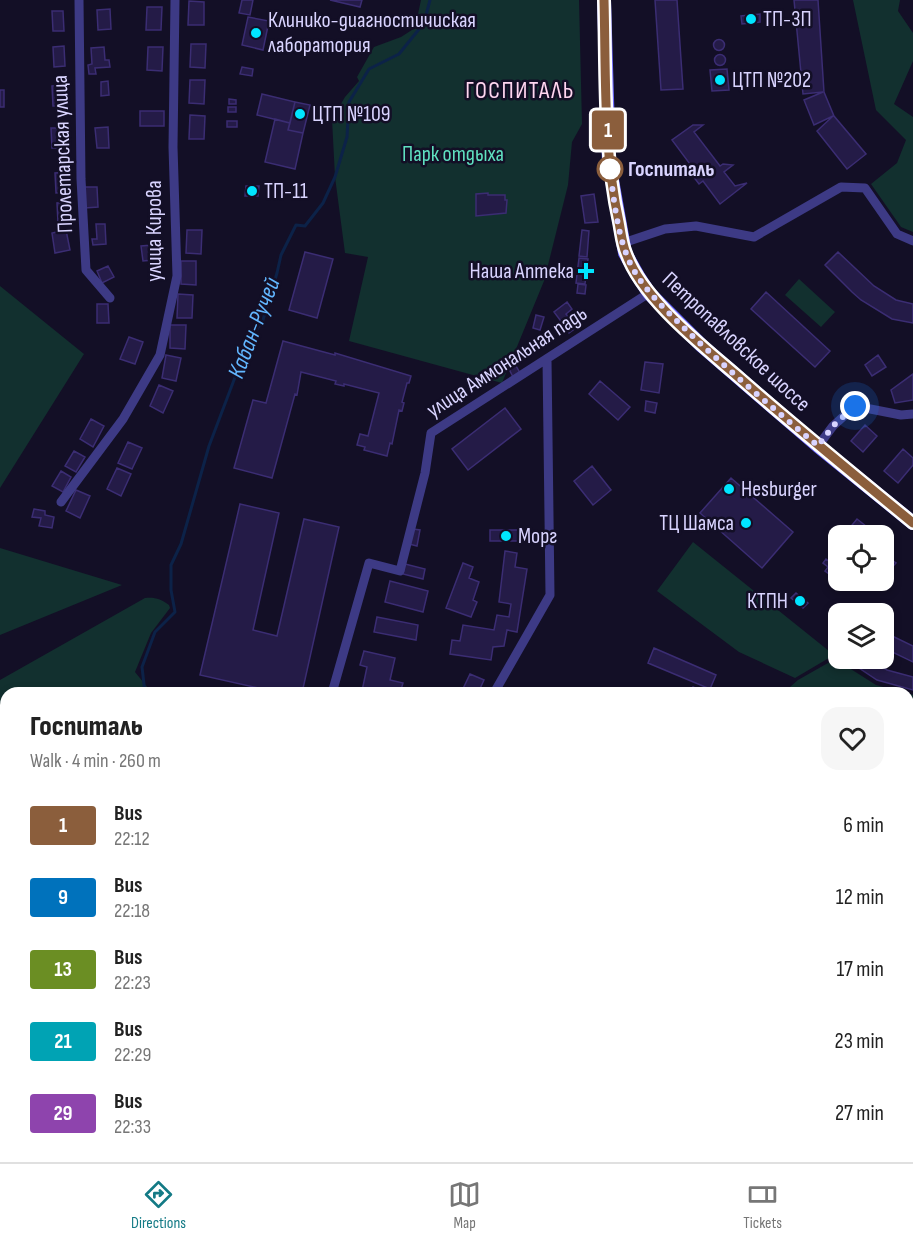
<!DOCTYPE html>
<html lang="en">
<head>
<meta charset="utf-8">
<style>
	:root { --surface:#fff; --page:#f6f6f6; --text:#222; --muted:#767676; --line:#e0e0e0; --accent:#137a85 }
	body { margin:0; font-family:"Sofia Sans Condensed",sans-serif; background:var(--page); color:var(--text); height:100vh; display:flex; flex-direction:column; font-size:22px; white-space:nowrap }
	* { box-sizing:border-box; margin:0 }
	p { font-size:20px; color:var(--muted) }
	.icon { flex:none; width:33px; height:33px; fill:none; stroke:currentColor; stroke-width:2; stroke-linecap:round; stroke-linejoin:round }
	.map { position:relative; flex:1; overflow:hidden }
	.panel { position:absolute; left:0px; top:687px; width:914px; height:476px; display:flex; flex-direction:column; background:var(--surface); border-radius:18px 18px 0 0; box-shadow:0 3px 9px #0003 }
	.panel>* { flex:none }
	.badge { padding:0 12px; border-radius:4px; font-size:21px; line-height:39px }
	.tools { position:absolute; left:828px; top:525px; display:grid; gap:12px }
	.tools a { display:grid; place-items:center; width:66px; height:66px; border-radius:12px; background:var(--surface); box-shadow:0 3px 9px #0003; font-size:30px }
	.you { position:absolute; width:30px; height:30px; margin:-15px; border:4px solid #fff; border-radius:50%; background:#1a73e8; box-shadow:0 0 0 9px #1a73e833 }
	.map>.badge { position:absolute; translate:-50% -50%; box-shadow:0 0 0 3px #fff }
	.round { display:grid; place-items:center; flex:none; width:63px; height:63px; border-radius:18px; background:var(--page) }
	.headline { display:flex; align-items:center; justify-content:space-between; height:102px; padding:0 30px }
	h1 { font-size:28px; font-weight:800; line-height:45px }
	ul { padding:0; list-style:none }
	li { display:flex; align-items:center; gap:18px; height:72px; padding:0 30px }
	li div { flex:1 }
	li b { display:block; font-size:22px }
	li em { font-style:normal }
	li .badge { min-width:66px; font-weight:700; text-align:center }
	.tab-bar { display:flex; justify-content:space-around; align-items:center; height:84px; border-top:2px solid var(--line); background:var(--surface); font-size:16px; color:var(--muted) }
	.tab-bar a { display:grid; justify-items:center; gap:3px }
	.tab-bar .current { color:var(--accent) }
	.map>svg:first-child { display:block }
</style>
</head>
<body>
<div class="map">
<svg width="913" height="1162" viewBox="0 0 913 1162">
	<rect width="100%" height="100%" fill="#130f26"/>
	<path fill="#12302f" d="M421 0H579L582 124 572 142 568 185 544 281 502 383 349 341 368 257 345 253 335 177 332 119 345 97 359 81 357 77 374 47 401 37 415 28Z
		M853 0H900L898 11 913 33V61L894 104 913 117V232L901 227 871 184 897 163 906 140 876 110Z
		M799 279 835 312 821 327 785 295Z
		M0 286 84 354 0 488Z
		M693 542 834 655 795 678 739 652 657 591Z
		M0 548 122 585 0 635Z
		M145 598C155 597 161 599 169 605L170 608 151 633 135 672 152 693H6V1156L63 1157 62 1162H0V680Z
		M835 659 876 685 906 693H783L798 680Z
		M908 693 913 695V722H908Z
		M913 1002V1073L908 1074V1004Z
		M744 1157H779L788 1162H746Z"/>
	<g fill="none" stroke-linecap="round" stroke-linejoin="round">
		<path stroke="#0c2248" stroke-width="3" d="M145 693 142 667 155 632 175 612 171 590V565L181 544 209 446 248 343 263 320 277 273 281 255 296 225 305 226 323 203 335 177 347 137 349 102 369 69 399 54 424 23 430 0
			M83 1156 84 1162"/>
	</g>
	<path fill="#241b47" stroke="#3b2d73" stroke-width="1.5" d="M242 0H253L250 15 239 13Z
		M330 0H362L360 7Z
		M655 0H677L683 89 661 90Z
		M794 0H818L824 92 834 116 866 154 847 169 817 131 833 116 814 125 804 100 823 92 803 94Z
		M189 1 204 2V25H188Z
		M147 7H162L161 30H146Z
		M110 9 111 29 98 30 97 10Z
		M52 11H63L64 31H53Z
		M760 14V22L742 24 741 16Z
		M248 17 269 21 263 50 242 45Z
		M713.5 45a5.5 5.5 0 1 1 11 0a5.5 5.5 0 1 1-11 0Z
		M191 44H206L205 68 190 67Z
		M64 46 65 66 54 67 53 47Z
		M104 47 105 60H109L110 67 95 68 96 74H89L88 65 92 64 91 48Z
		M148 47H163L162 71 147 70Z
		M714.5 60a5.5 5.5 0 1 1 11 0a5.5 5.5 0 1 1-11 0Z
		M242 67 253 69 252 76 240 74Z
		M727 69 729 90 712 91 710 70Z
		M190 80H205L204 104 189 103Z
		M108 81 109 95 101 96V82Z
		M63 85 64 106H53L52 86Z
		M0 90H4V107H0Z
		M262 94 295 102 290 123 257 115Z
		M229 99 236 100V104H229Z
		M295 102 310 105 303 133 288 130Z
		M228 107H236V112H228Z
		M140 111H164V126H140Z
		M190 115 205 116 204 139H189Z
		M275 119 290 123 288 130 303 133 295 169 265 162Z
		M227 121H237V127H227Z
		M693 125H703L694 132 720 166 723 164 733 165 724 172 735 186 747 183 720 204 703 181 699 184 686 167 690 164 672 140Z
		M108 127 109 148H97L95 128Z
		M51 128H64L65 148H52Z
		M68 172 69 192 56 193 55 173Z
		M246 186H259L258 196H245Z
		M84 187H97L98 207 85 208Z
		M488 193V195H505V200H507L506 213 476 216V194Z
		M594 194 598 222 585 223 581 196Z
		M70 202 71 222 58 223 57 203Z
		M96 224H105L106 244 93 245 92 239H97Z
		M66 230 70 250 55 253 52 233Z
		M187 230H202L201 254 186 253Z
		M582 230 589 231 587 257 579 256Z
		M152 245 153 260 143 261 141 246Z
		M305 252 333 259 317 318 289 310Z
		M838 252 874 286 896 300 913 304V323L892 319 861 300 852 292 825 265Z
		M579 258 588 259 585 284 576 283Z
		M181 261H196V285L181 284Z
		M108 266 114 277 102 283 97 271Z
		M578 284 586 285 585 294 577 293Z
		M766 292 830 351 815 367 751 309Z
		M178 294 193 295 192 318H177Z
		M567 302 572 309 566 314 570 319 563 324 554 312Z
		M97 304H108L109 323H97Z
		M536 315 544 317 540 330 533 328Z
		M572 320 577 327 569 333 564 326Z
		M170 325H186L185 349 170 348Z
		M129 337 143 342 135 364 120 359Z
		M283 341 335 355V353L411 376 409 383H407L402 402 404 403 402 411 399 410 392 444 390 443 387 456 364 450 365 447 357 445 360 434 368 436 379 393 344 384V386L335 384 336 381 301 372 297 395 295 394 272 478 234 468 253 400 266 403Z
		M166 355 181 358 176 381 162 378Z
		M878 355 886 367 872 376 865 365Z
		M645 362 663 364 659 393 641 390Z
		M515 364 520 373 513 377 508 367Z
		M913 374V400L895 403 891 390Z
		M600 381 630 407 618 420 589 394Z
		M159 385 173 391 163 413 150 406Z
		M646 401 657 403 655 413 645 411Z
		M505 408 521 429 468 470 452 449Z
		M91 419 104 426 93 447 80 439Z
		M865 425 877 436 863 452 851 441Z
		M128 442 142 448 132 469 118 463Z
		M903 449 913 458V465L898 483 884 471Z
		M74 451 85 457 76 472 65 466Z
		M592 466 611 490 593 505 574 481Z
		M117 468 131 474 121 496 107 489Z
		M61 471 71 477 63 492 52 486Z
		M731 478 793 532 762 568 700 513Z
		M76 490 90 496 80 518 66 511Z
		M240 504 279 513 253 630 277 636 304 519 339 527 302 693H281L200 675Z
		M34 509 45 511V515L54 517 52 528 39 526 41 518 32 517Z
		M857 519 871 530 866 536H843Z
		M413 529 420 530 417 546 409 544Z
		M490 530H522V541H490Z
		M505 551 517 553 515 567 527 569 517 632 507 630 504 646 493 647 491 660 450 654 452 640 460 641 463 625 494 630 497 615 509 617 511 604 499 602Z
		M886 556 896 563 889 571 884 566V559Z
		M826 559 835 566 829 574 825 571 828 567 823 563Z
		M463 563 473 567 469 578 479 582 473 600 477 602 471 617 446 608Z
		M405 564 425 569 423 579 403 574Z
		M390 581 428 591 423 612 385 602Z
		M796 593 808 603 803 608 791 598Z
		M377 617 418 625 416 640 374 632Z
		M884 632 913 646V662L884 648Z
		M654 648 716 675 710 689 648 663Z
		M364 651 395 658 390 680 403 683 400 693H370L362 691 367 667 360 665Z
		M844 658H869L887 670 913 677V690L877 680Z
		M470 674 484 680 478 693H461Z
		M693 687 706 693H690Z
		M911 1137 913 1140V1162H891L887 1156H908V1140Z
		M708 1156H713L719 1162H703Z"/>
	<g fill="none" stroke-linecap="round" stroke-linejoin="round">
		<path stroke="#3d3a85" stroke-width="9" d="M79 0 81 179 86 270 110 298
			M623 243 665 229 696 226 754 237 841 187 865 188 897 234 913 241
			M818 446 833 426 855 406 901 415 913 414
			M61 502 123 419 160 355 177 276 173 147 175 0
			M332 693 369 563 400 571 425 473 431 433 649 293
			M494 693 550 595 547 359
			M908 1115H913
			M738 1156 739 1162
			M801 1156 812 1162
			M862 1162 870 1156"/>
		<path stroke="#6f6bff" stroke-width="14" d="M604 0 609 163 625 253 638 276 649 293 702 346 818 446 913 523"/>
	</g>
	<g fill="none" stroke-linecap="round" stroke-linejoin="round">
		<defs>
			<path id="line" d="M604 0C606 74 603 150 619 222 621 232 622 244 626 253 642 298 699 343 735 374 793 425 853 474 913 523"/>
		</defs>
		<use href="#line" stroke="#fff" stroke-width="14"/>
		<use href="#line" stroke="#8b5e3c" stroke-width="9"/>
		<path stroke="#d9d4ff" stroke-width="6" stroke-dasharray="0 10.8" d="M610 169 609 163C613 191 616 227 626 253 636 282 660 304 681 325 725 368 772 407 818 446L833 426 855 406"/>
	</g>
	<g fill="#00e5ff" stroke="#130f26" stroke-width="2">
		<circle cx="751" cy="19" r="6"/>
		<circle cx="256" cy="33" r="6"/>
		<circle cx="720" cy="80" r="6"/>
		<circle cx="300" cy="114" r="6"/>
		<circle cx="252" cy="191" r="6"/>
		<path d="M583 262h6v6h6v6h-6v6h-6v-6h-6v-6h6z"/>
		<circle cx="729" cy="489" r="6"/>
		<circle cx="746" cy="523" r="6"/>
		<circle cx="506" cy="536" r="6"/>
		<circle cx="800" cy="601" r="6"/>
	</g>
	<circle fill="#fff" stroke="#8b5e3c" stroke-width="3" cx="610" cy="169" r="12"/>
	<g text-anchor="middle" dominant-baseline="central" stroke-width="5" stroke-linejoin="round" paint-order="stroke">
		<g font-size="22" fill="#d9d4ff" stroke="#130f26" text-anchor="start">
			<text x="763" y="19">ТП-3П</text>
			<text x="268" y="20">Клинико-диагностичиская<tspan x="268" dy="25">лаборатория</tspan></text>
			<text x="732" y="80">ЦТП №202</text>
			<text x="312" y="114">ЦТП №109</text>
			<text x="264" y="191">ТП-11</text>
			<text x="574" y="271" text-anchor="end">Наша Аптека</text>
			<text x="741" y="489">Hesburger</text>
			<text x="734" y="523" text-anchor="end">ТЦ Шамса</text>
			<text x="518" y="536">Морг</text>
			<text x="788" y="601" text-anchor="end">КТПН</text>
		</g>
		<g font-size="22" fill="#d9d4ff" stroke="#130f26">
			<text transform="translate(63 154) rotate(-92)">Пролетарская улица</text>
			<text transform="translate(154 231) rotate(-90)">улица Кирова</text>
			<text transform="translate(736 342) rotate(43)">Петропавловское шоссе</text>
			<text transform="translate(507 362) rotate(-33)">улица Аммональная падь</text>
		</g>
		<g font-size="22" fill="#5fe0c0" stroke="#130f26">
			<text x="453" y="154">Парк отдыха</text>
		</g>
		<g font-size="22" font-weight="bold" fill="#d9d4ff" stroke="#130f26" text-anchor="start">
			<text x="628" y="169">Госпиталь</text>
		</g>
		<g font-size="24" letter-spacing="1.5" fill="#ffd6f0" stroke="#130f26">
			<text x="520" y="90">ГОСПИТАЛЬ</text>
		</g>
		<g font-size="24" font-style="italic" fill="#62b6ff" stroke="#130f26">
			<text transform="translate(254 328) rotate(-69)">Кабан-Ручей</text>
		</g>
	</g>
</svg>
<div class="tools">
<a><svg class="icon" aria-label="locate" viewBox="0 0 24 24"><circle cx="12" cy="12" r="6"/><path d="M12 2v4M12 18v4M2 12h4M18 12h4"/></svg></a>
<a><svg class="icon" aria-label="layers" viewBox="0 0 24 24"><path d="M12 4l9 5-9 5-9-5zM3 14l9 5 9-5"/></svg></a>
</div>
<div class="you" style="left:855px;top:406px"></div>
<b class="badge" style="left:608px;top:130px;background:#8b5e3c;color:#fff">1</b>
<section class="panel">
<div class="headline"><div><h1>Госпиталь</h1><p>Walk · 4 min · 260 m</p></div><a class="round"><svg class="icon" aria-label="heart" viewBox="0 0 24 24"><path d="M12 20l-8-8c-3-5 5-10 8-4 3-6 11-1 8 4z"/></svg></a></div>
<ul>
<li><span class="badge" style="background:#8b5e3c;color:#fff">1</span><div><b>Bus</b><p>22:12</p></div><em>6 min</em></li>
<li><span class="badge" style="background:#0072bc;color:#fff">9</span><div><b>Bus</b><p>22:18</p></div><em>12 min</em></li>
<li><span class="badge" style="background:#6b8e23;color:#fff">13</span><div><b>Bus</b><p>22:23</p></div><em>17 min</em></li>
<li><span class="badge" style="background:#00a3b4;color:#fff">21</span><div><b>Bus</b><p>22:29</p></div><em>23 min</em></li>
<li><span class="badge" style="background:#8e44ad;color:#fff">29</span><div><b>Bus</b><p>22:33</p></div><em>27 min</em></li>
</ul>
</section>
</div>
<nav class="tab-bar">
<a class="current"><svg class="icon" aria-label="directions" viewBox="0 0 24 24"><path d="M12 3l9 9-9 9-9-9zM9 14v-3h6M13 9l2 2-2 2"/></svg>Directions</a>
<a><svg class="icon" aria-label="map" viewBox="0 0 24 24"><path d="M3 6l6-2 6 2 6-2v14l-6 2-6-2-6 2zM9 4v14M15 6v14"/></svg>Map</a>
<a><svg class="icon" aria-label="tickets" viewBox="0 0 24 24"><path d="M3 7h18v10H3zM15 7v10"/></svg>Tickets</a>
</nav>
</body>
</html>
